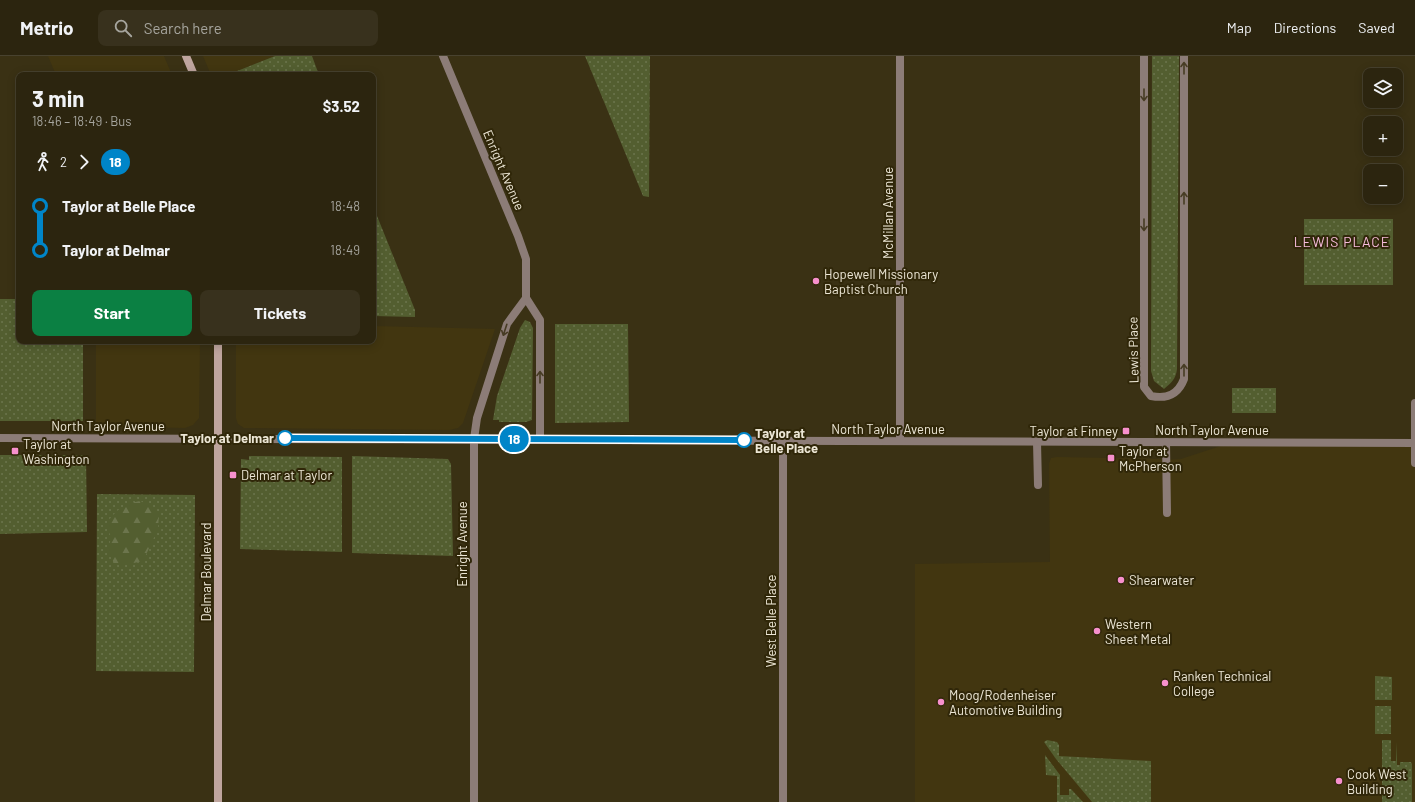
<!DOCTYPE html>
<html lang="en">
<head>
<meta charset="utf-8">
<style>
	:root { --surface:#2c250f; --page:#38311d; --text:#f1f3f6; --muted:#a6a59e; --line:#48422f; --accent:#0b8043 }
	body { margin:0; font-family:Barlow,sans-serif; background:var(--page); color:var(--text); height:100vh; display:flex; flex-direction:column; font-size:15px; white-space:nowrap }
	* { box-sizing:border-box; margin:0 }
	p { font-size:13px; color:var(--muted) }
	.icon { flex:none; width:22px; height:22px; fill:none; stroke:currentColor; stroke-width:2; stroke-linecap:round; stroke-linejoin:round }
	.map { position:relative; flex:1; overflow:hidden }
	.drawer { position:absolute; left:16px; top:16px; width:360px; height:272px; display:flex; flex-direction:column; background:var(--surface); border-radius:8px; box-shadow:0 2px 10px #0003,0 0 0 1px var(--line) }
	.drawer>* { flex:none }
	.badge { padding:0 8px; border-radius:13px; font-size:14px; line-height:26px }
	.tools { position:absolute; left:1363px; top:12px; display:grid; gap:8px }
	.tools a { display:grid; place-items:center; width:40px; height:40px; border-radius:8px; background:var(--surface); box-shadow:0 2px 10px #0003,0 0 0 1px var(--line); font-size:20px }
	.map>.badge { position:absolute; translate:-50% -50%; box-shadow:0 0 0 2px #fff }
	.legs { display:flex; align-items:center; gap:6px; height:44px; padding:0 16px; font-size:13px }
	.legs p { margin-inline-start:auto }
	.overview { display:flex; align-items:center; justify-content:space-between; height:68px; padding:0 16px }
	h1 { font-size:22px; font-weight:700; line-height:30px }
	.cta { display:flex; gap:8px; margin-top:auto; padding:8px 16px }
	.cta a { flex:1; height:46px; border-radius:8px; background:var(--accent); color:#fff; font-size:16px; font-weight:700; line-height:46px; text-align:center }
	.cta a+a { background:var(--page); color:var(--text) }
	ul { padding:0 16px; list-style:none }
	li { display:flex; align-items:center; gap:14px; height:44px; font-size:15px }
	li i { display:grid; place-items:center; width:6px; height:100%; margin:0 5px; background:currentColor }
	li i::after { content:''; width:10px; height:10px; margin:-5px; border:3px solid; border-radius:50%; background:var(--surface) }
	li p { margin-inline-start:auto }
	li:first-child i { background:linear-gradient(#0000 50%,currentColor 0) }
	li:last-child i { background:linear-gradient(currentColor 50%,#0000 0) }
	header { display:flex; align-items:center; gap:24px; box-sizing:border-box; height:56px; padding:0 20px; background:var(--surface); border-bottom:1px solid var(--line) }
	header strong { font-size:19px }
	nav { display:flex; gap:22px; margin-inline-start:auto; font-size:14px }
	.search { width:280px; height:36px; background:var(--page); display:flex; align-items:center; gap:10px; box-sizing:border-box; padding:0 14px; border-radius:8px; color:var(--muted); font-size:15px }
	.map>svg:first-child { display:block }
</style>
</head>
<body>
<header>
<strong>Metrio</strong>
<div class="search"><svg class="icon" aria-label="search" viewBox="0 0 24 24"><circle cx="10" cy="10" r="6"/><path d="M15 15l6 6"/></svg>Search here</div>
<nav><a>Map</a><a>Directions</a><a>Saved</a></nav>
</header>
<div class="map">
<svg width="1415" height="746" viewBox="0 0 1415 746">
	<defs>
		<pattern id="grass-dots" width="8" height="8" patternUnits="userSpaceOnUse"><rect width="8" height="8" fill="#535e30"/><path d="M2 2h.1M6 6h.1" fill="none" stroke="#6c754d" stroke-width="1.8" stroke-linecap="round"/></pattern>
		<pattern id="forest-firs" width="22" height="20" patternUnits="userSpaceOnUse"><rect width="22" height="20" fill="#535e30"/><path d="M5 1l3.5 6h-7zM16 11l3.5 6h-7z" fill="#6c754d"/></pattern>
	</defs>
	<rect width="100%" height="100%" fill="#3a3114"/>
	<path fill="#423610" d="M48 0H164L172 19H56Z
		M203 0H275L227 19H211Z
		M373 270 495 273 463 367 458 372 449 374 244 372 238 368 236 362V285H373Z
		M96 285H200L199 362 193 369 185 372 96 370Z
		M1230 387H1415V746H915V508L1050 506 1049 408 1051 402 1057 401 1159 403 1166 404 1181 403Z"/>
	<path fill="url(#grass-dots)" d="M275 0H312L319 19H227Z
		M585 0H650L649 141 643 140Z
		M1152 0H1179L1177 313C1176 323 1171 327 1164 333L1154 325 1151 315Z
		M373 150 415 254V261L373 260Z
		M1304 163H1393V229H1304Z
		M0 243H19V285H83V365H0Z
		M525 264 530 266 533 272 532 364 526 366H499V364H493L497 340 520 272Z
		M555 268H628L629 366 555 367Z
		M1232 332H1276V357H1232Z
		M0 399H86L87 476 0 478Z
		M249 400 342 401V496L240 493 241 403 249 404Z
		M352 400 448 403 451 408 453 500 352 497Z
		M97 438 195 439 194 616 96 615Z
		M1375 620 1392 621V644H1375Z
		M1375 650H1391V678H1375Z
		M1047 684 1057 686 1059 689V700L1151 705V746H1092L1056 703 1044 686Z
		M1382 684H1391V705H1396L1397 686V709H1400V706H1411L1412 708V746H1382Z
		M1045 699 1060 719V739H1069V733H1071L1083 746H1057V720L1046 719Z"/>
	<path fill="url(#forest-firs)" d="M140 445 147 448 159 458 158 473 143 505 129 508 114 507 108 496 111 481 106 468C116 454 123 448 140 445Z"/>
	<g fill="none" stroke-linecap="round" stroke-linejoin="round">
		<path stroke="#8c7c77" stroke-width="8" d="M443 0 518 180 526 203V242L540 264V383
			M1144 0V331L1151 340C1167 343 1178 339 1184 323V0
			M1415 347V407
			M900 385V0
			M1037 386 1038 429
			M1166 386 1167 457
			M474 746V383L477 362 507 268 526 242
			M783 746V384"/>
		<path stroke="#8c7c77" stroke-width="8" d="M0 382 1415 387"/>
		<path stroke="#bfa59e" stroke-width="8" d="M186 0 194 19
			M218 746V285"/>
	</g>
	<defs><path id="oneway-shaft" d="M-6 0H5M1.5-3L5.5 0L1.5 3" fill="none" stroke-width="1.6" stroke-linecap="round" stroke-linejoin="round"/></defs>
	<g stroke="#473c24">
		<use href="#oneway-shaft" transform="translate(1184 12) rotate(-90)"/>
		<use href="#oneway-shaft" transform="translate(1144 39) rotate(90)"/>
		<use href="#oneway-shaft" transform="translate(1184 142) rotate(-90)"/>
		<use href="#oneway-shaft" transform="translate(1144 169) rotate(90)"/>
		<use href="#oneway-shaft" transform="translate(505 274) rotate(108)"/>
		<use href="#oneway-shaft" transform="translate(1184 314) rotate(-90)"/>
		<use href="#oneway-shaft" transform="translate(540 321) rotate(-90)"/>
	</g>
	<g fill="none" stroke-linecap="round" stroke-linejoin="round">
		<defs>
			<path id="line-1" d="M285 382 744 384"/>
		</defs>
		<use href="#line-1" stroke="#fff" stroke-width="9"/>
		<use href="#line-1" stroke="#0085c8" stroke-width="6"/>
	</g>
	<g fill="#f790cd" stroke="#302709" stroke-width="1.5">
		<circle cx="816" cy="225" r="4"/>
		<rect x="1122" y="371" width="8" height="8" rx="2"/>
		<rect x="11" y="391" width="8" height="8" rx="2"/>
		<rect x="1107" y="398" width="8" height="8" rx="2"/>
		<rect x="229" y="415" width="8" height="8" rx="2"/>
		<circle cx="1121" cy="524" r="4"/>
		<circle cx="1097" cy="575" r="4"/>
		<circle cx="1165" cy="627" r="4"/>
		<circle cx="941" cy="646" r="4"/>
		<circle cx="1339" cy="725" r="4"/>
	</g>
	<g fill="#fff" stroke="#0085c8" stroke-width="2">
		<circle cx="285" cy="382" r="7"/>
		<circle cx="744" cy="384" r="7"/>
	</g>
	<g text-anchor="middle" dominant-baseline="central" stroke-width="4" stroke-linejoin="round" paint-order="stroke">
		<g font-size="13" fill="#ece6d5" stroke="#302709">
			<text transform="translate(504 114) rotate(67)">Enright Avenue</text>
			<text transform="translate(888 157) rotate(-90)">McMillan Avenue</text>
			<text transform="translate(1133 294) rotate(-91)">Lewis Place</text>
			<text x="108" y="370">North Taylor Avenue</text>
			<text x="888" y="373">North Taylor Avenue</text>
			<text x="1212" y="374">North Taylor Avenue</text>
			<text transform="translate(462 488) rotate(-90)">Enright Avenue</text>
			<text transform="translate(206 516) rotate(-90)">Delmar Boulevard</text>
			<text transform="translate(771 565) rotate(-90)">West Belle Place</text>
		</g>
		<g font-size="13" fill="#ece6d5" stroke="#302709" text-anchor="start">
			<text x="824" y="218">Hopewell Missionary<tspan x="824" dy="15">Baptist Church</tspan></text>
			<text x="1118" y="375" text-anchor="end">Taylor at Finney</text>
			<text x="23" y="388">Taylor at<tspan x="23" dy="15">Washington</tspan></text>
			<text x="1119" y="395">Taylor at<tspan x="1119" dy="15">McPherson</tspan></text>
			<text x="241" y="419">Delmar at Taylor</text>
			<text x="1129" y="524">Shearwater</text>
			<text x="1105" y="568">Western<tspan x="1105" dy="15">Sheet Metal</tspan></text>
			<text x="1173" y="620">Ranken Technical<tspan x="1173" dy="15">College</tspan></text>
			<text x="949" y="639">Moog/Rodenheiser<tspan x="949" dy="15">Automotive Building</tspan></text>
			<text x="1347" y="718">Cook West<tspan x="1347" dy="15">Building</tspan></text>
		</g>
		<g font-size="13" font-weight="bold" fill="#ece6d5" stroke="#302709" text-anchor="start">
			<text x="755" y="377">Taylor at<tspan x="755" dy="15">Belle Place</tspan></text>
			<text x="274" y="382" text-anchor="end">Taylor at Delmar</text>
		</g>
		<g font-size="14" letter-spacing="1" fill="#f7bcdd" stroke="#302709">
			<text x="1342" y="185">LEWIS PLACE</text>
		</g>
	</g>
</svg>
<div class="tools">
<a><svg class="icon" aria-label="layers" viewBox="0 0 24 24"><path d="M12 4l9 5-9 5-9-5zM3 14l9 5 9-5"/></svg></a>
<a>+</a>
<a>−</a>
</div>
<b class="badge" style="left:514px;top:383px;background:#0085c8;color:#fff">18</b>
<section class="drawer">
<div class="overview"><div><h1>3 min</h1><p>18:46 – 18:49 · Bus</p></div><b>$3.52</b></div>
<div class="legs"><svg class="icon" aria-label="walk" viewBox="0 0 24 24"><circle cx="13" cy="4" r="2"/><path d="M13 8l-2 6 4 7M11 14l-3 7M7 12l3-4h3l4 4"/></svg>2<svg class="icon" aria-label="forward" viewBox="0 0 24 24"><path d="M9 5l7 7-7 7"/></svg><b class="badge" style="background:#0085c8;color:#fff">18</b></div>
<ul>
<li><i style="color:#0085c8"></i><b>Taylor at Belle Place</b><p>18:48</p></li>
<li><i style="color:#0085c8"></i><b>Taylor at Delmar</b><p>18:49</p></li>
</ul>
<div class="cta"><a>Start</a><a>Tickets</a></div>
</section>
</div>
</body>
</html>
